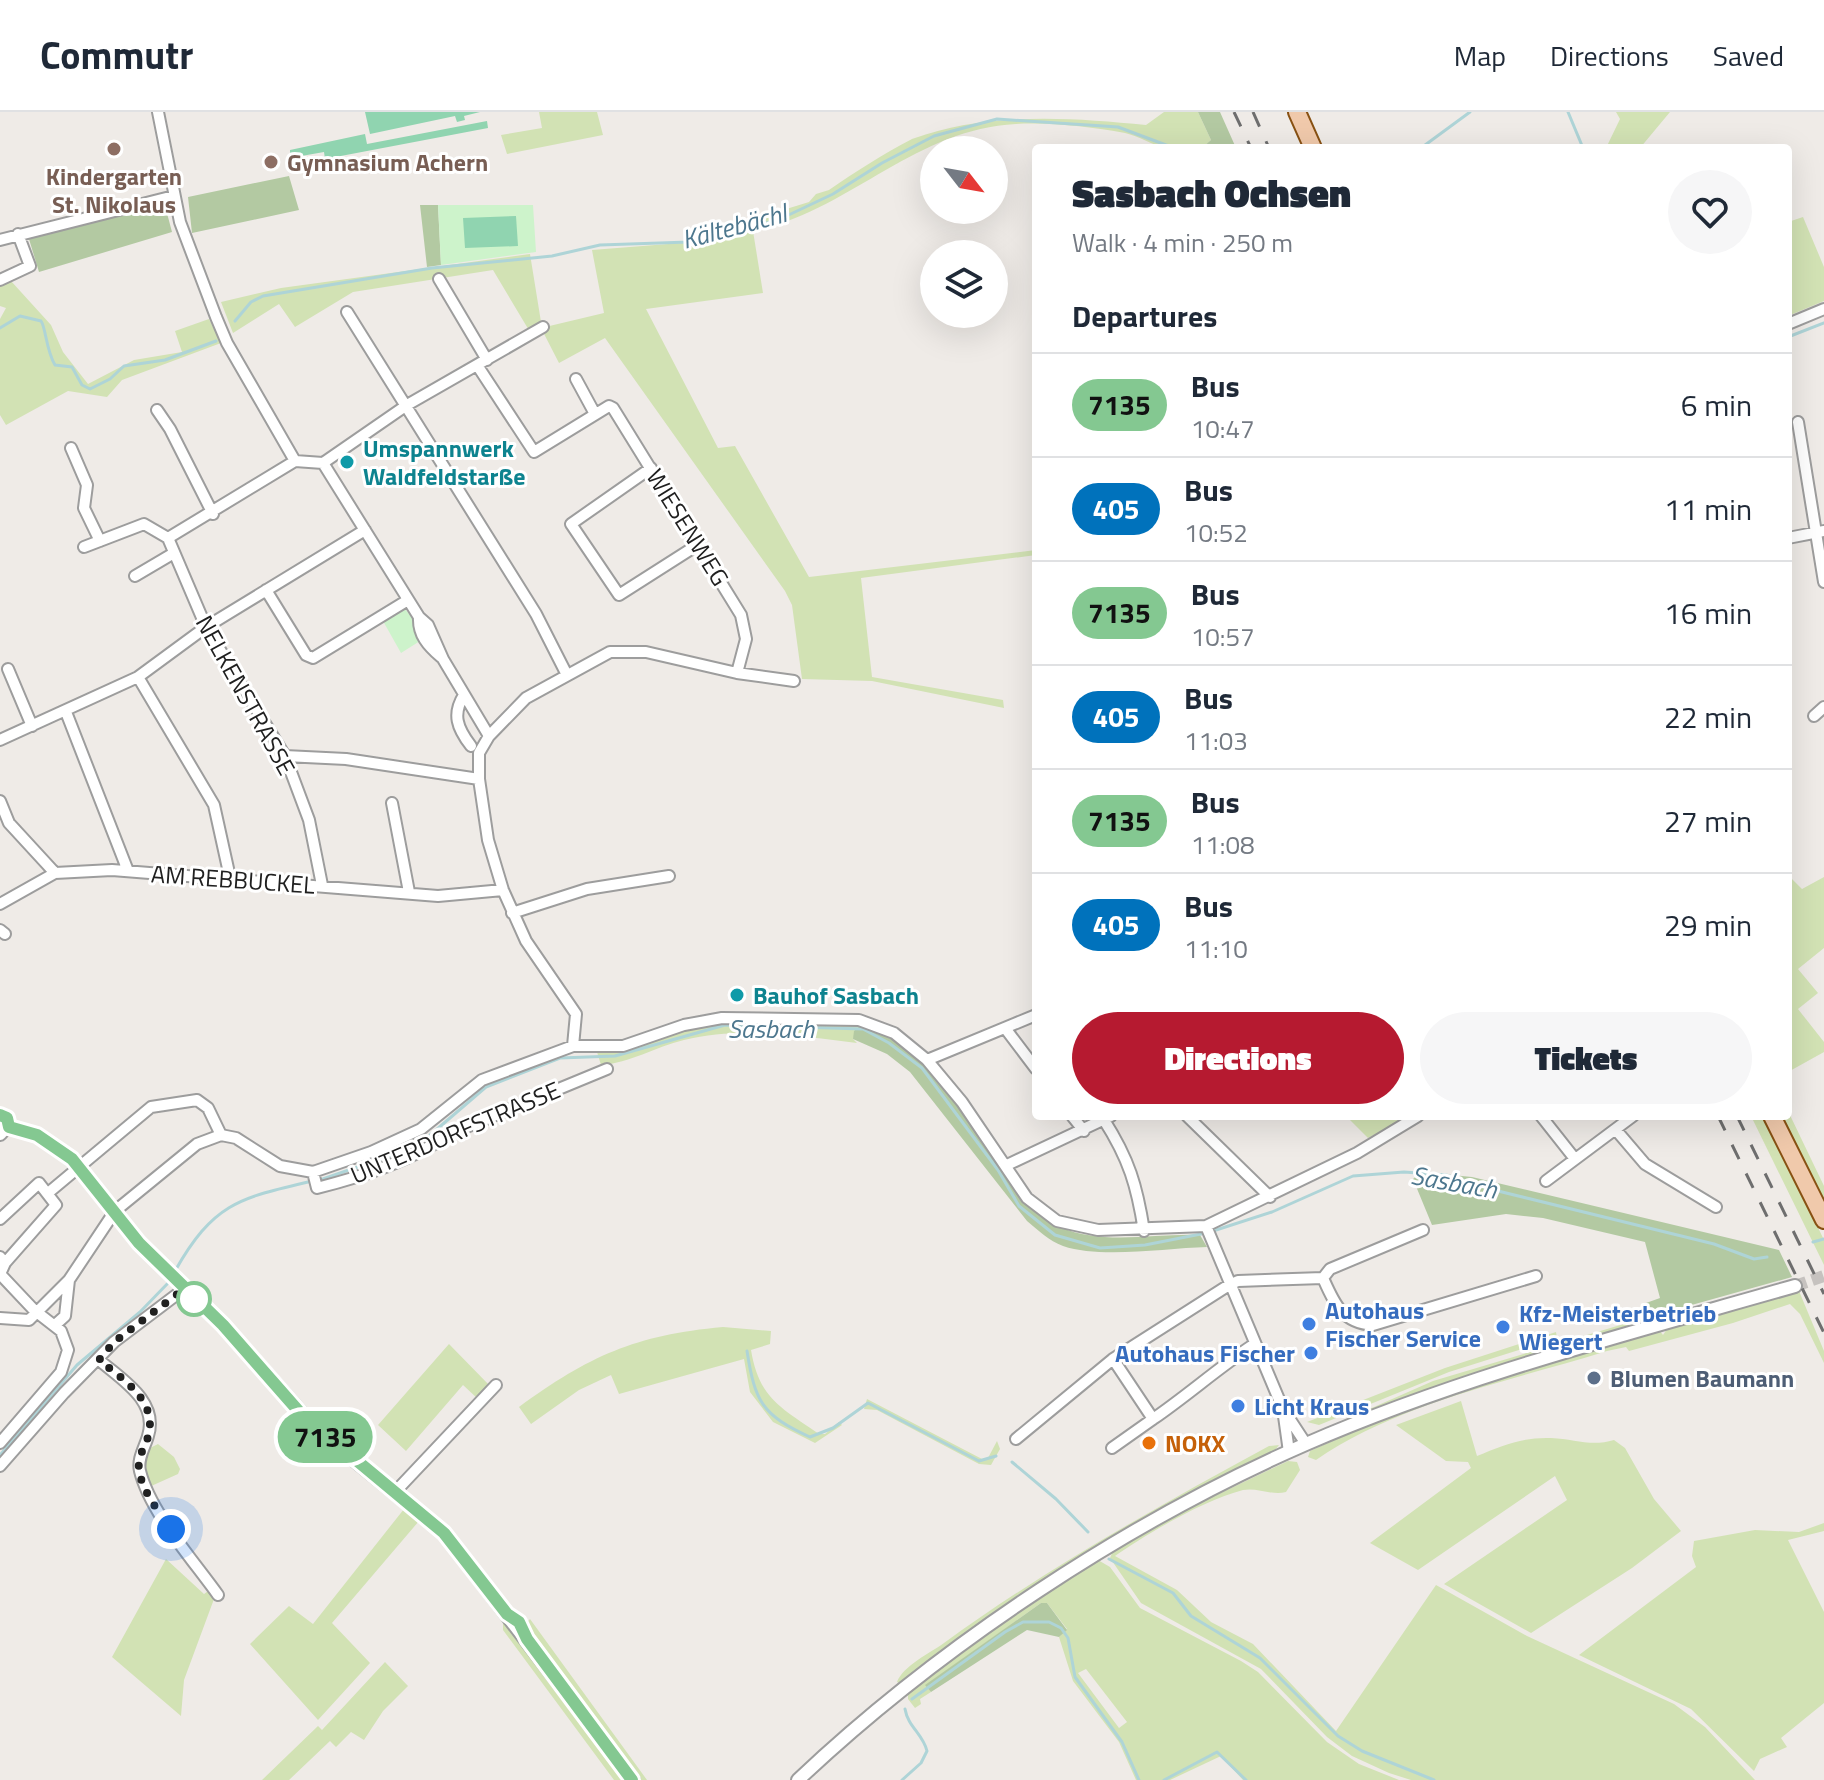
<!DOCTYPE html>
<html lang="en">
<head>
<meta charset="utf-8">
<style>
	:root { --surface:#fff; --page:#f6f6f7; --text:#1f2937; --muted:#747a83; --line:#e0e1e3; --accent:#b61a30 }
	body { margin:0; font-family:"Titillium Web",sans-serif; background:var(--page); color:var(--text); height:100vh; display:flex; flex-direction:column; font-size:30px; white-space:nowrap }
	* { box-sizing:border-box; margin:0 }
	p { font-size:26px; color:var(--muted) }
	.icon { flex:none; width:44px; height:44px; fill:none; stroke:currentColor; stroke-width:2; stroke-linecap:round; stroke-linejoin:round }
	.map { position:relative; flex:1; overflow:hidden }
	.side { position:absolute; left:1032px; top:32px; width:760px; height:976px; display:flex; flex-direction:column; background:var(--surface); border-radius:8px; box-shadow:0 8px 32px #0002 }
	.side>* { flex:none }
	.badge { padding:0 16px; border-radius:26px; font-size:28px; line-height:52px }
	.needle { width:52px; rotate:121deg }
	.fabs { position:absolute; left:920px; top:24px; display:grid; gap:16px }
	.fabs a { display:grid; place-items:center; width:88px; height:88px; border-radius:50%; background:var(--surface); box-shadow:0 8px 32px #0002; font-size:40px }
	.you { position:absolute; width:40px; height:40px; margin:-20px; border:6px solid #fff; border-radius:50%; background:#1a73e8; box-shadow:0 0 0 12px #1a73e833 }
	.map>.badge { position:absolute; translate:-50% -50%; box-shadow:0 0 0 4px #fff }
	h2 { padding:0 40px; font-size:30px; line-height:72px }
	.round { display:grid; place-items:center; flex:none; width:84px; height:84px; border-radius:42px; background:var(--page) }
	.headline { display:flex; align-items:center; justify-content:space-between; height:136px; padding:0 40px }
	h1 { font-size:38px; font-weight:800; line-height:60px }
	.action { display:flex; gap:16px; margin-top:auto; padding:16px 40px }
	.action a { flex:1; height:92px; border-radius:48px; background:var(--accent); color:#fff; font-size:32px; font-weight:800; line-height:92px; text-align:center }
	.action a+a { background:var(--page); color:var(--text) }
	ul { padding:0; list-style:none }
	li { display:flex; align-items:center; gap:24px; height:104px; padding:0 40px; border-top:2px solid var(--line) }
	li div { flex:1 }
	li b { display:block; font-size:30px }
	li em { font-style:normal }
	li .badge { min-width:88px; font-weight:700; text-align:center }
	header { display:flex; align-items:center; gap:48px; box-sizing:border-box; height:112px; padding:0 40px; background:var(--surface); border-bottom:2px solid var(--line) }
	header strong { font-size:38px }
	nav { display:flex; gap:44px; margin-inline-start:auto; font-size:28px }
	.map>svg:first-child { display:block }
</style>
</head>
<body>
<header>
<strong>Commutr</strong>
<nav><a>Map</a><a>Directions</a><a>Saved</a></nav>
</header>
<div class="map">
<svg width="1824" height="1668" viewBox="0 0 1824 1668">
	<rect width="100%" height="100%" fill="#efebe7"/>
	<path fill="#d2e2b4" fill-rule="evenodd" d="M539 0H597L603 23 507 42 501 23 542 16Z
		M1164 0H1198L1211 28C1203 39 1178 39 1165 36 1152 33 1139 24 1125 21 1091 15 1050 10 1016 12 914 17 848 100 753 119L763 181 646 197 718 336 735 334 809 465 1036 438V443L861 466 872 565 1003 588 1004 596 872 569 802 567 792 493 785 479 605 226 559 251 541 216 604 201 592 138 706 129V122L809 90 816 82 829 78C855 60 883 42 912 27 986 0 1068 5 1146 13Z
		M1616 0H1670L1640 36H1606L1620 7Z
		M1803 105 1824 155V189L1788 204V110Z
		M530 142 541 210 530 220 493 158 353 180 295 215 279 192 233 221 221 190 281 176Z
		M11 169 51 213 63 240 88 272 134 248 182 240 175 219 209 207 221 231 122 268 107 285 68 279 6 313 0 303V207L6 196 0 194V173Z
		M1788 763 1802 777 1824 765V836L1798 857 1818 881 1798 897 1824 930V940L1788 960Z
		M721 910 862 912 853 927 857 931C799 924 742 914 684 928 655 935 630 951 601 953L597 940C639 938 678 917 721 910Z
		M1788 999 1824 1074V1089L1781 1004H1788Z
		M1346 1004H1404L1406 1006 1368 1026Z
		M1751 1004H1764L1824 1128V1153Z
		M1799 1179 1824 1239V1251L1800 1202 1790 1192 1733 1211 1629 1239 1626 1235 1607 1239C1511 1269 1400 1290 1316 1348L1308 1345 1310 1339C1422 1287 1540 1253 1659 1218L1663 1223 1667 1217Z
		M1654 1203 1656 1209 1315 1321 1433 1269Z
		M723 1215 771 1219 770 1232 751 1238C759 1286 780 1295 819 1322H825L839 1310 842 1313 815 1331 773 1310 750 1280 744 1247 619 1282 611 1263 579 1278 531 1312 519 1295C589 1244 635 1223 723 1215Z
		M1556 1220 1557 1226 1449 1260 1319 1313 1307 1310 1445 1256Z
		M449 1232 490 1274 478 1287 463 1273 406 1339 378 1313Z
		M867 1287 982 1347 988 1346 997 1329 1000 1337 991 1353 979 1352 877 1298 864 1297Z
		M1461 1289 1477 1344C1503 1333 1523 1325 1551 1326 1575 1327 1591 1335 1614 1328L1625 1336 1654 1387 1681 1419 1632 1456 1531 1521 1444 1472 1567 1388 1555 1364 1418 1458 1370 1431 1471 1356 1468 1350 1446 1349 1396 1313Z
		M158 1332 174 1345 180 1357 178 1362 149 1375 144 1350 148 1337Z
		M1279 1333 1272 1342 1194 1383 901 1572 897 1570C903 1554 930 1541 944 1531 1047 1456 1157 1395 1269 1334Z
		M1288 1349 1297 1350 1300 1358 1286 1380C1272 1384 1257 1375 1243 1378 1204 1388 1148 1421 1115 1444L1177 1478 1211 1510 1253 1532 1336 1619 1436 1473 1527 1524 1674 1592 1705 1615 1755 1668H1411L1389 1661 1352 1644 1327 1625 1261 1557 1141 1491 1110 1446 1113 1439 1183 1399Z
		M404 1397 419 1409 332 1511 370 1551 318 1608 250 1532 289 1494 313 1512Z
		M1824 1411V1419L1788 1428 1824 1500V1591L1781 1626 1787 1635 1760 1647 1754 1659 1691 1597 1579 1543 1696 1455 1692 1444 1694 1429 1755 1418 1799 1420Z
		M166 1447 204 1482 211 1477 214 1487 184 1568 181 1604 112 1545Z
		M1098 1448 1110 1455 1140 1496 1241 1549 1258 1560 1327 1630 1359 1652 1399 1668H1243L1221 1644 1170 1668H1136L1119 1630 1073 1569 1059 1525 1067 1517 1047 1491H1041L926 1573 931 1580 920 1587 921 1592 915 1596 908 1587V1580L1003 1508ZM1086 1557 1127 1610 1119 1616 1078 1561Z
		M503 1506 625 1668H614L503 1518Z
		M530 1507 647 1668H641L525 1513Z
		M385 1550 408 1574 383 1599 364 1628 351 1620 336 1635 330 1629 289 1668H262L318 1614 322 1618Z"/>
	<path fill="#b3c9a2" d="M1198 0H1220L1236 36H1202L1211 28Z
		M289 64 299 98 192 121 188 85Z
		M164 90 172 120 39 160 29 127Z
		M420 93H438L441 153 427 155Z
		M862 912C928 936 967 1004 1005 1059 1020 1080 1035 1105 1060 1115 1103 1134 1155 1121 1200 1123L1207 1135C1166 1136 1101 1147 1063 1134 1049 1129 1038 1118 1027 1109L910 960 887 942 853 927 854 919Z
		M1421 1060 1472 1065 1779 1138 1792 1165 1663 1201 1649 1199 1646 1191 1660 1186 1645 1130 1543 1106 1506 1102 1432 1113 1413 1067Z
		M1041 1491H1047L1067 1518 1059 1525 1027 1518 931 1580 925 1573Z"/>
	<path fill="#cdf3cb" d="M438 93H533L536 140 441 153Z
		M404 496 411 504 420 529 401 541 383 509Z"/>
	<path fill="#90d4b0" d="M365 0H480L464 4 465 8 457 10 455 4 370 22Z
		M487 9 488 16 325 47 324 40 290 46V38L365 22 367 32Z
		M516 104 518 134 465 136 463 106Z"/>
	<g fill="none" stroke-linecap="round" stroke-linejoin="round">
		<path stroke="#aed4d7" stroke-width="3" d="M1568 0 1583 36
			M1421 36 1470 0
			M235 209 251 190 263 184 432 156 552 144 600 133 689 130 778 108 833 82 882 51 934 24 997 7 1118 15 1174 36
			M0 216 20 204 41 209C46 216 46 238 55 253L72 255 82 273 90 277 110 267 124 254 165 248 216 229
			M1788 225 1824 211
			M320 1068 389 1044 429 1024 486 975 560 946 615 944 725 913 863 917 889 931 922 956 998 1058 1019 1094 1055 1123 1100 1136 1145 1133 1206 1121
			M1213 1119 1272 1100 1353 1064 1404 1060 1446 1063 1494 1078 1714 1132 1754 1147 1767 1145
			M1813 1130 1824 1127
			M175 1159C214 1090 240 1086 312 1069
			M747 1239C755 1290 762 1303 810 1325L833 1316 868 1291 979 1349 996 1344
			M0 1343 77 1253 140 1200 170 1169
			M1012 1350 1056 1387 1088 1420
			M1109 1447 1173 1481 1191 1504 1260 1546 1338 1624 1362 1639 1434 1668
			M912 1587 1005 1520 1023 1510H1049L1061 1516 1068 1526 1075 1565 1122 1630 1139 1668
			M902 1668 921 1651 927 1639C923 1622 908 1615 905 1597
			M1164 1668 1217 1640 1246 1668"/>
		<path stroke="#c6c2bf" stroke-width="12" stroke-dasharray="12 6" stroke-linecap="butt" d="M1795 1174 1824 1164"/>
		<defs>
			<path id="minor" d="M158 0 180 110 216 205 227 231 295 349
				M0 128 174 84
				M439 167 487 248
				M0 168 30 154 18 122
				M347 200 536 502 566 561
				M1788 212 1824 197
				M477 253 534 340 609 294 613 296 741 503 746 527 737 561
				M576 267 595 302
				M157 298 170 317 213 402
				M1798 310 1824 470
				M71 336 87 373 84 396 100 429
				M295 349 168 426 206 515 285 644 309 708 322 773
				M295 349 323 351
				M323 351 419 505 428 513 443 547 489 624
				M323 351 407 293 543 215
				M651 356 571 412 619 483 699 432
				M1788 426 1824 419
				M84 435 144 412 168 426
				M135 464 174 441
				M266 478 306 543 313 546 408 488
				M419 505C418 523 428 534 441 545
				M8 557 32 614
				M138 565 214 693 231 770
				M464 583C452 602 457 616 471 634
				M66 600 128 759
				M1814 604 1824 595
				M0 628 138 565 206 515 365 418
				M285 644 346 647 479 667
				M0 689 9 711 55 761 112 758 438 784 503 778
				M392 691 409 780
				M0 792 55 761
				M512 801 587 777 669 764
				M0 818 5 822
				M1005 916 1036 957
				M573 934 576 902 526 829 503 778 488 728 479 667V641L489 624 526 586 610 540H646L737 561 794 569
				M927 948 1036 903
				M1072 1004 1084 1019
				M1187 1004 1270 1085
				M1541 1004 1575 1047
				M1104 1008C1129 1047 1137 1074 1144 1119
				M1616 1018 1645 1052 1716 1095
				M1007 1053 1111 1004
				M313 1060 317 1076C364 1064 411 1049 452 1021L607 957
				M1546 1069 1633 1004
				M48 1081 151 995 197 988 208 996 221 1023
				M0 1107 39 1071 56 1093 5 1151
				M1206 1114 1283 1297 1289 1340
				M1423 1118 1330 1157 1323 1166C1334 1191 1342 1211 1373 1213L1536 1164
				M0 1145 5 1151 0 1162 34 1198 61 1219 68 1238 61 1260 0 1331
				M0 1206 29 1208 69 1168 115 1099 197 1032 221 1023 236 1026 280 1054 313 1060 371 1040 421 1017 482 968 573 934H623L684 913 722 906 859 908 894 921 927 948 962 990 1027 1086 1057 1109 1098 1118 1206 1114 1357 1041 1418 1004
				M55 1213 65 1204 69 1168
				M1113 1247 1153 1307C1188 1283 1218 1256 1253 1233
				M99 1248C121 1267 159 1289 148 1324 145 1335 137 1347 140 1359 150 1400 193 1448 218 1483
				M1285 1300 1306 1332
				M1016 1327 1113 1247 1229 1173 1238 1169 1323 1166
				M1112 1336 1153 1307
				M0 1354 64 1281 114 1230 184 1177
				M395 1380 496 1273"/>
			<path id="tertiary" d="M0 1003 9 1012 0 1022
				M9 1015 37 1023 72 1047 139 1131 223 1213 315 1316 444 1421 633 1668
				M507 1502 519 1510 527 1527
				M798 1668C940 1534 1127 1410 1306 1332 1462 1264 1631 1221 1795 1174"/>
			<path id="primary" d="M1297 0 1313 36
				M1772 1004 1824 1108"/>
		</defs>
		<use href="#minor" stroke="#9d9d9d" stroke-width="14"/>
		<use href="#tertiary" stroke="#9d9d9d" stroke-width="16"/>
		<use href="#primary" stroke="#885113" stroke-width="20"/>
		<use href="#minor" stroke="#fff" stroke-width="10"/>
		<use href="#tertiary" stroke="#fff" stroke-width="12"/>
		<use href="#primary" stroke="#f0c9ab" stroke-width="16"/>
		<path stroke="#6e6e6e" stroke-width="3" stroke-dasharray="16 16" stroke-linecap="butt" d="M1234 0 1251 36
			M1253 0 1269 36
			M1718 1004 1824 1221
			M1737 1004 1824 1182"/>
	</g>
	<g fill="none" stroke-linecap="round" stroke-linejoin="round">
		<defs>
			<path id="line" d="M0 1003 7 1006 9 1015 37 1023 72 1047 139 1131 223 1213 302 1303 444 1421 507 1502 519 1510 527 1527 632 1668"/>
		</defs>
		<use href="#line" stroke="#fff" stroke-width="18"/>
		<use href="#line" stroke="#84c891" stroke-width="12"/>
		<path stroke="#202020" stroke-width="8" stroke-dasharray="0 14.4" d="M171 1417C159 1400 141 1378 139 1357 137 1344 147 1332 149 1321 156 1287 121 1266 99 1248L114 1230 184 1177 194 1187"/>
	</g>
	<g fill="#8d6e63" stroke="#fff" stroke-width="3">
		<circle cx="114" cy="37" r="8"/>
		<circle cx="271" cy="50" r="8"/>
	</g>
	<g fill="#0f9aa8" stroke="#fff" stroke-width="3">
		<circle cx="347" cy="350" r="8"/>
		<circle cx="737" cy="883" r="8"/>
	</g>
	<circle fill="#fff" stroke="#84c891" stroke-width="4" cx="194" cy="1187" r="16"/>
	<g fill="#3f7fe0" stroke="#fff" stroke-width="3">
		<circle cx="1309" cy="1212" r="8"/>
		<circle cx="1503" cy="1215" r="8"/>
		<circle cx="1311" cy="1241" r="8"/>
		<circle cx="1238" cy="1294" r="8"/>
	</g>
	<circle fill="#5c6f8a" stroke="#fff" stroke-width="3" cx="1594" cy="1266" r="8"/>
	<circle fill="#e8710a" stroke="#fff" stroke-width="3" cx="1149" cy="1331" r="8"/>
	<g text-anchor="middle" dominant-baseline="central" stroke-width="6" stroke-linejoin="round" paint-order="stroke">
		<g font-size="24" font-weight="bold" fill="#785e54" stroke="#fff" text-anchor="start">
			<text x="287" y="50">Gymnasium Achern</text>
			<text x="114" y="64" text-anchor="middle">Kindergarten<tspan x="114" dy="28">St. Nikolaus</tspan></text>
		</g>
		<g font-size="24" font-weight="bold" fill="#0d838f" stroke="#fff" text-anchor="start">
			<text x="363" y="336">Umspannwerk<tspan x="363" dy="28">Waldfeldstarße</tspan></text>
			<text x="753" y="883">Bauhof Sasbach</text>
		</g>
		<g font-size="24" fill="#202020" stroke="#fff">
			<text transform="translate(688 415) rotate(58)">WIESENWEG</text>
			<text transform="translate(246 583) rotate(61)">NELKENSTRASSE</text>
			<text transform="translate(233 767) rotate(4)">AM REBBUCKEL</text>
			<text transform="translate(455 1020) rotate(-23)">UNTERDORFSTRASSE</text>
		</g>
		<g font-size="24" font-weight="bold" fill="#366cbe" stroke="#fff" text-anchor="start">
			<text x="1325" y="1198">Autohaus<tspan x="1325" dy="28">Fischer Service</tspan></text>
			<text x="1519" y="1201">Kfz-Meisterbetrieb<tspan x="1519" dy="28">Wiegert</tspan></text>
			<text x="1295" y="1241" text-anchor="end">Autohaus Fischer</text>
			<text x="1254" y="1294">Licht Kraus</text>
		</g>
		<g font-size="24" font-weight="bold" fill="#4e5e75" stroke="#fff" text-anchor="start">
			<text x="1610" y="1266">Blumen Baumann</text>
		</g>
		<g font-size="24" font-weight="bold" fill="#c56008" stroke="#fff" text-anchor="start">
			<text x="1165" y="1331">NOKX</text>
		</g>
		<g font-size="26" font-style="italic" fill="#4d778e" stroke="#fff">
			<text transform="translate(734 114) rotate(-15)">Kältebächl</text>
			<text x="771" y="916">Sasbach</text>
			<text transform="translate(1454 1070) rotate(10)">Sasbach</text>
		</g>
	</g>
</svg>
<div class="fabs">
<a><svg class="needle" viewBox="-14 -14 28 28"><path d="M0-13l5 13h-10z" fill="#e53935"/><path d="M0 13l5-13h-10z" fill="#747a83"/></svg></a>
<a><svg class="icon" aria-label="layers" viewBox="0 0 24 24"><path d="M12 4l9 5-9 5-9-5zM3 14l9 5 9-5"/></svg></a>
</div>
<div class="you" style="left:171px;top:1417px"></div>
<b class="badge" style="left:325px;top:1325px;background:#84c891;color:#111">7135</b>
<section class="side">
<div class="headline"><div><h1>Sasbach Ochsen</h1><p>Walk · 4 min · 250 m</p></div><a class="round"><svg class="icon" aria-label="heart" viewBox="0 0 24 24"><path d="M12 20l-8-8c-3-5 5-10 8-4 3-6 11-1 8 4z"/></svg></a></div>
<h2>Departures</h2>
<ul>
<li><span class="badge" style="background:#84c891;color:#111">7135</span><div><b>Bus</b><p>10:47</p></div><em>6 min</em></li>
<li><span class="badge" style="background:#0072bc;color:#fff">405</span><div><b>Bus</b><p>10:52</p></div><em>11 min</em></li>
<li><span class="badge" style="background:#84c891;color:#111">7135</span><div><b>Bus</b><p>10:57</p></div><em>16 min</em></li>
<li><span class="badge" style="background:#0072bc;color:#fff">405</span><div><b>Bus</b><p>11:03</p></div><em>22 min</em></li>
<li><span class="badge" style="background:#84c891;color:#111">7135</span><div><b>Bus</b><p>11:08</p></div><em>27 min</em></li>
<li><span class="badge" style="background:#0072bc;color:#fff">405</span><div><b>Bus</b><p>11:10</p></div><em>29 min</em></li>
</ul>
<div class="action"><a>Directions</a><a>Tickets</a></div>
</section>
</div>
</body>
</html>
